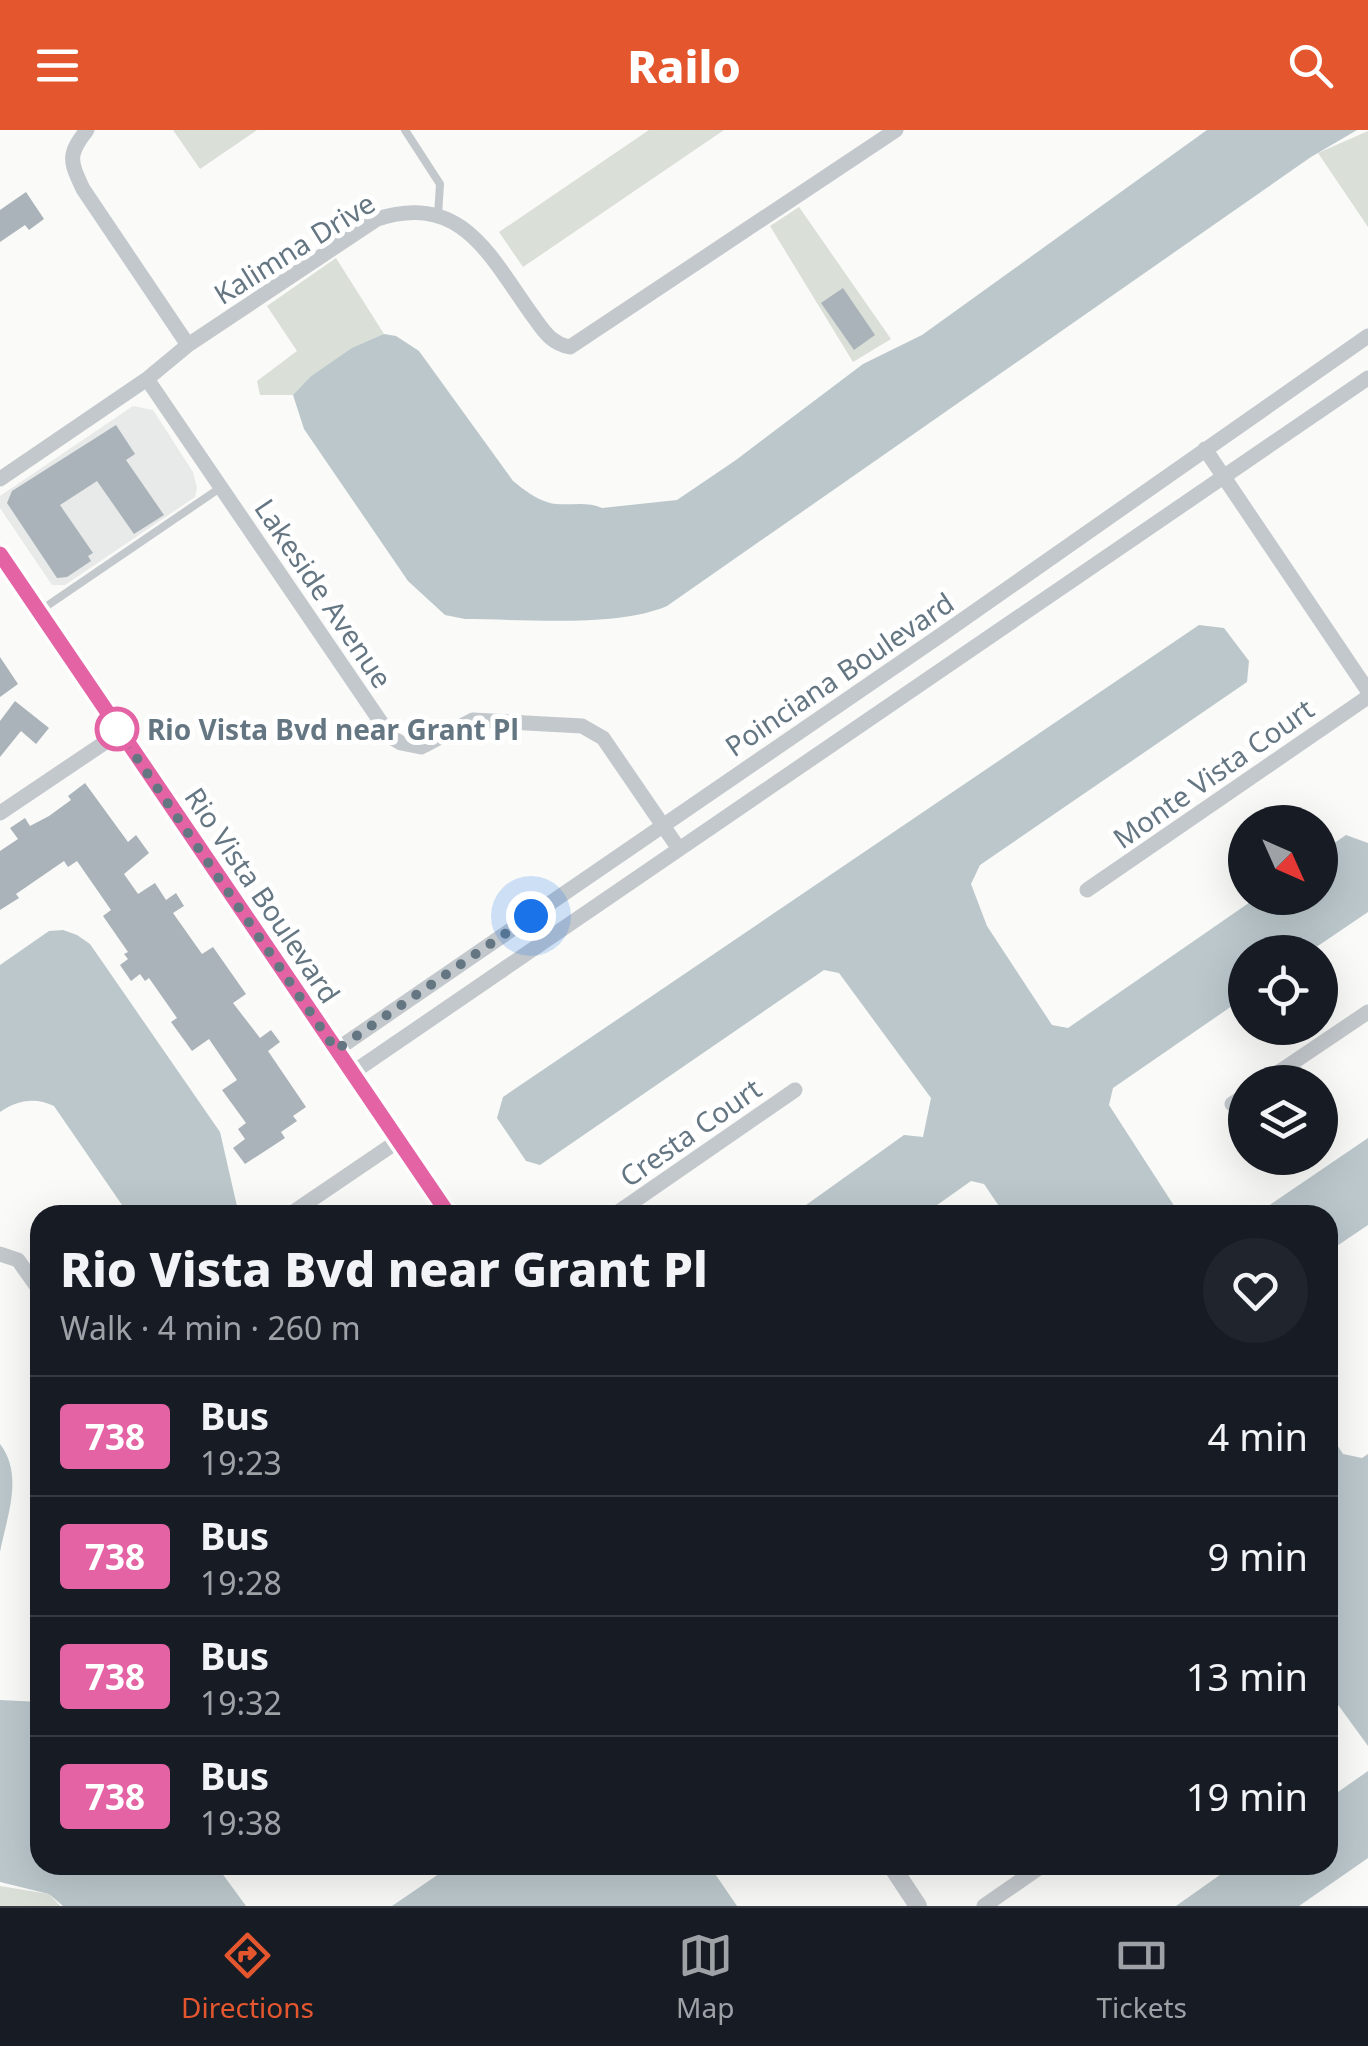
<!DOCTYPE html>
<html lang="en">
<head>
<meta charset="utf-8">
<style>
	:root { --surface:#171b24; --page:#20242c; --text:#f1f3f6; --muted:#9ea1a6; --line:#363941; --accent:#e4572e }
	body { margin:0; font-family:"Noto Sans",sans-serif; background:var(--page); color:var(--text); height:100vh; display:flex; flex-direction:column; font-size:38px; white-space:nowrap }
	* { box-sizing:border-box; margin:0 }
	p { font-size:32px; color:var(--muted) }
	.icon { flex:none; width:55px; height:55px; fill:none; stroke:currentColor; stroke-width:2; stroke-linecap:round; stroke-linejoin:round }
	.map { position:relative; flex:1; overflow:hidden }
	.drawer { position:absolute; left:30px; top:1075px; width:1308px; height:670px; display:flex; flex-direction:column; background:var(--surface); border-radius:30px; box-shadow:0 10px 40px #0002 }
	.drawer>* { flex:none }
	.badge { padding:0 20px; border-radius:8px; font-size:35px; line-height:65px }
	.needle { width:65px; rotate:135deg }
	.fabs { position:absolute; left:1228px; top:675px; display:grid; gap:20px }
	.fabs a { display:grid; place-items:center; width:110px; height:110px; border-radius:50%; background:var(--surface); box-shadow:0 10px 40px #0002; font-size:50px }
	.you { position:absolute; width:50px; height:50px; margin:-25px; border:8px solid #fff; border-radius:50%; background:#1a73e8; box-shadow:0 0 0 15px #1a73e833 }
	.map>.badge { position:absolute; translate:-50% -50%; box-shadow:0 0 0 5px #fff }
	.round { display:grid; place-items:center; flex:none; width:105px; height:105px; border-radius:52px; background:var(--page) }
	.overview { display:flex; align-items:center; justify-content:space-between; height:170px; padding:0 30px }
	h1 { font-size:48px; font-weight:800; line-height:75px }
	ul { padding:0; list-style:none }
	li { display:flex; align-items:center; gap:30px; height:120px; padding:0 30px; border-top:2px solid var(--line) }
	li div { flex:1 }
	li b { display:block; font-size:38px }
	li em { font-style:normal }
	li .badge { min-width:110px; font-weight:700; text-align:center }
	header { display:flex; justify-content:space-between; align-items:center; height:130px; padding:0 30px; background:var(--accent); color:#fff; font-size:45px; font-weight:800 }
	.tabs { display:flex; justify-content:space-around; align-items:center; height:140px; border-top:2px solid var(--line); background:var(--surface); font-size:28px; color:var(--muted) }
	.tabs a { display:grid; justify-items:center; gap:5px }
	.tabs .selected { color:var(--accent) }
	.map>svg:first-child { display:block }
</style>
</head>
<body>
<header><svg class="icon" aria-label="menu" viewBox="0 0 24 24"><path d="M4 6h16M4 12h16M4 18h16"/></svg>Railo<svg class="icon" aria-label="search" viewBox="0 0 24 24"><circle cx="10" cy="10" r="6"/><path d="M15 15l6 6"/></svg></header>
<div class="map">
<svg width="1368" height="1776" viewBox="0 0 1368 1776">
	<rect width="100%" height="100%" fill="#fafaf8"/>
	<path fill="#e8e9e9" d="M133 276 153 280 193 342 197 358 195 367 65 455H52L0 378V366Z"/>
	<path fill="#dadfd7" d="M173 0H257L200 39Z
		M649 0H724L523 137 499 102Z
		M1368 1V97L1318 23Z
		M799 77 891 209 853 232 770 96Z
		M336 128 384 204 310 247 293 265H260L257 251 297 221 267 176Z
		M0 1756 49 1764 60 1776H0Z"/>
	<path fill="#bbc7cb" d="M1207 0H1357L1311 27 667 476C617 498 521 489 465 489L445 485 408 451 304 299 293 265 310 247 352 218 384 204 396 206 419 221 513 351C524 360 536 369 550 373 567 377 585 370 602 378L677 370 736 330 863 234 922 205Z
		M1199 495 1224 498 1249 531 1247 552 980 735 971 754 987 796 1052 895 1068 898 1256 768H1320V723L1346 705 1368 713V782L1309 822H1245V867L1113 958 1109 975 1180 1085H1005L984 1054 971 1051 923 1085H792L904 1005 923 1007 931 968 839 843 824 840 540 1035 526 1031 497 988 503 967Z
		M63 800 77 805 90 814 220 1002 239 1085H137L122 1075 54 976C35 967 17 970 0 982V835L49 801Z
		M1368 1008V1095L1328 1122V1085H1255Z
		M1328 1301 1343 1324 1362 1328 1368 1324V1616L1328 1561Z
		M0 1314C24 1345 7 1386 0 1422Z
		M0 1570 40 1572V1735H216L246 1776H63L49 1764 0 1752Z
		M1368 1641V1728L1299 1776H1176L1234 1735H1328V1669Z
		M452 1735H709L737 1776H392Z"/>
	<path fill="#aab3b9" d="M26 62 44 89 29 100 25 95 0 112V80Z
		M843 158 875 205 854 220 821 173Z
		M116 295 135 324 126 330 164 385 134 404 97 351 60 375 93 423 88 426 91 431 67 447 57 448 7 373 12 361Z
		M0 527 18 554 0 567Z
		M15 571 49 598 36 614 21 601 0 627V591Z
		M85 653 128 712 136 705 149 723 124 744 138 764 155 753 166 770 176 763 184 776 173 783 202 824 213 817 246 864 233 873 260 908 271 900 280 912 268 921 306 977 293 986 297 991 281 1002 285 1008 245 1034 233 1018 245 1009 238 999 246 993 222 960 237 950 209 909 192 921 171 892 177 888 149 848 145 851 140 844 131 851 120 835 128 829 124 824 128 822 103 786 111 780 77 731 68 737 64 731 16 764 19 768 0 780V721L18 709 10 698 25 688 30 696 49 686 71 670 68 666Z"/>
	<g fill="none" stroke-linecap="round" stroke-linejoin="round">
		<path stroke="#c3c8cc" stroke-width="8" d="M405 0 440 54 438 85
			M38 482 220 358"/>
		<path stroke="#c3c8cc" stroke-width="15" d="M87 0C67 25 70 31 83 59L188 215
			M147 249 391 607 401 613 421 617 473 590 582 596 603 608 679 719
			M1205 319 1368 561
			M0 349 147 249 188 215 377 89C460 62 489 124 530 182 542 198 549 213 570 217L896 0
			M0 683 119 603
			M1087 760 1368 567
			M336 920 941 505 1368 206
			M352 943 1368 248
			M1264 952 1368 882
			M1232 974 1245 966
			M289 1085 398 1011
			M614 1085 795 960
			M0 1124 18 1130 40 1161
			M984 1776 1043 1735"/>
		<path stroke="#c3c8cc" stroke-width="18" d="M0 424 449 1085
			M891 1735 918 1776"/>
	</g>
	<g fill="none" stroke-linecap="round" stroke-linejoin="round">
		<defs>
			<path id="line" d="M0 424 449 1085"/>
		</defs>
		<use href="#line" stroke="#fff" stroke-width="22"/>
		<use href="#line" stroke="#e463a4" stroke-width="15"/>
		<path stroke="#657683" stroke-width="10" stroke-dasharray="0 18" d="M117 599 336 920 531 786"/>
	</g>
	<circle fill="#fff" stroke="#e463a4" stroke-width="5" cx="117" cy="599" r="20"/>
	<g text-anchor="middle" dominant-baseline="central" stroke-width="10" stroke-linejoin="round" paint-order="stroke">
		<g font-size="28" fill="#657683" stroke="#fff">
			<text transform="translate(294 118) rotate(-32)">Kalimna Drive</text>
			<text transform="translate(324 463) rotate(56)">Lakeside Avenue</text>
			<text transform="translate(839 544) rotate(-34)">Poinciana Boulevard</text>
			<text transform="translate(1213 643) rotate(-35)">Monte Vista Court</text>
			<text transform="translate(263 765) rotate(56)">Rio Vista Boulevard</text>
			<text transform="translate(690 1002) rotate(-35)">Cresta Court</text>
		</g>
		<g font-size="28" font-weight="bold" fill="#657683" stroke="#fff" text-anchor="start">
			<text x="147" y="599">Rio Vista Bvd near Grant Pl</text>
		</g>
	</g>
</svg>
<div class="fabs">
<a><svg class="needle" viewBox="-14 -14 28 28"><path d="M0-13l5 13h-10z" fill="#e53935"/><path d="M0 13l5-13h-10z" fill="#9ea1a6"/></svg></a>
<a><svg class="icon" aria-label="locate" viewBox="0 0 24 24"><circle cx="12" cy="12" r="6"/><path d="M12 2v4M12 18v4M2 12h4M18 12h4"/></svg></a>
<a><svg class="icon" aria-label="layers" viewBox="0 0 24 24"><path d="M12 4l9 5-9 5-9-5zM3 14l9 5 9-5"/></svg></a>
</div>
<div class="you" style="left:531px;top:786px"></div>
<section class="drawer">
<div class="overview"><div><h1>Rio Vista Bvd near Grant Pl</h1><p>Walk · 4 min · 260 m</p></div><a class="round"><svg class="icon" aria-label="heart" viewBox="0 0 24 24"><path d="M12 20l-8-8c-3-5 5-10 8-4 3-6 11-1 8 4z"/></svg></a></div>
<ul>
<li><span class="badge" style="background:#e463a4;color:#fff">738</span><div><b>Bus</b><p>19:23</p></div><em>4 min</em></li>
<li><span class="badge" style="background:#e463a4;color:#fff">738</span><div><b>Bus</b><p>19:28</p></div><em>9 min</em></li>
<li><span class="badge" style="background:#e463a4;color:#fff">738</span><div><b>Bus</b><p>19:32</p></div><em>13 min</em></li>
<li><span class="badge" style="background:#e463a4;color:#fff">738</span><div><b>Bus</b><p>19:38</p></div><em>19 min</em></li>
</ul>
</section>
</div>
<nav class="tabs">
<a class="selected"><svg class="icon" aria-label="directions" viewBox="0 0 24 24"><path d="M12 3l9 9-9 9-9-9zM9 14v-3h6M13 9l2 2-2 2"/></svg>Directions</a>
<a><svg class="icon" aria-label="map" viewBox="0 0 24 24"><path d="M3 6l6-2 6 2 6-2v14l-6 2-6-2-6 2zM9 4v14M15 6v14"/></svg>Map</a>
<a><svg class="icon" aria-label="tickets" viewBox="0 0 24 24"><path d="M3 7h18v10H3zM15 7v10"/></svg>Tickets</a>
</nav>
</body>
</html>
